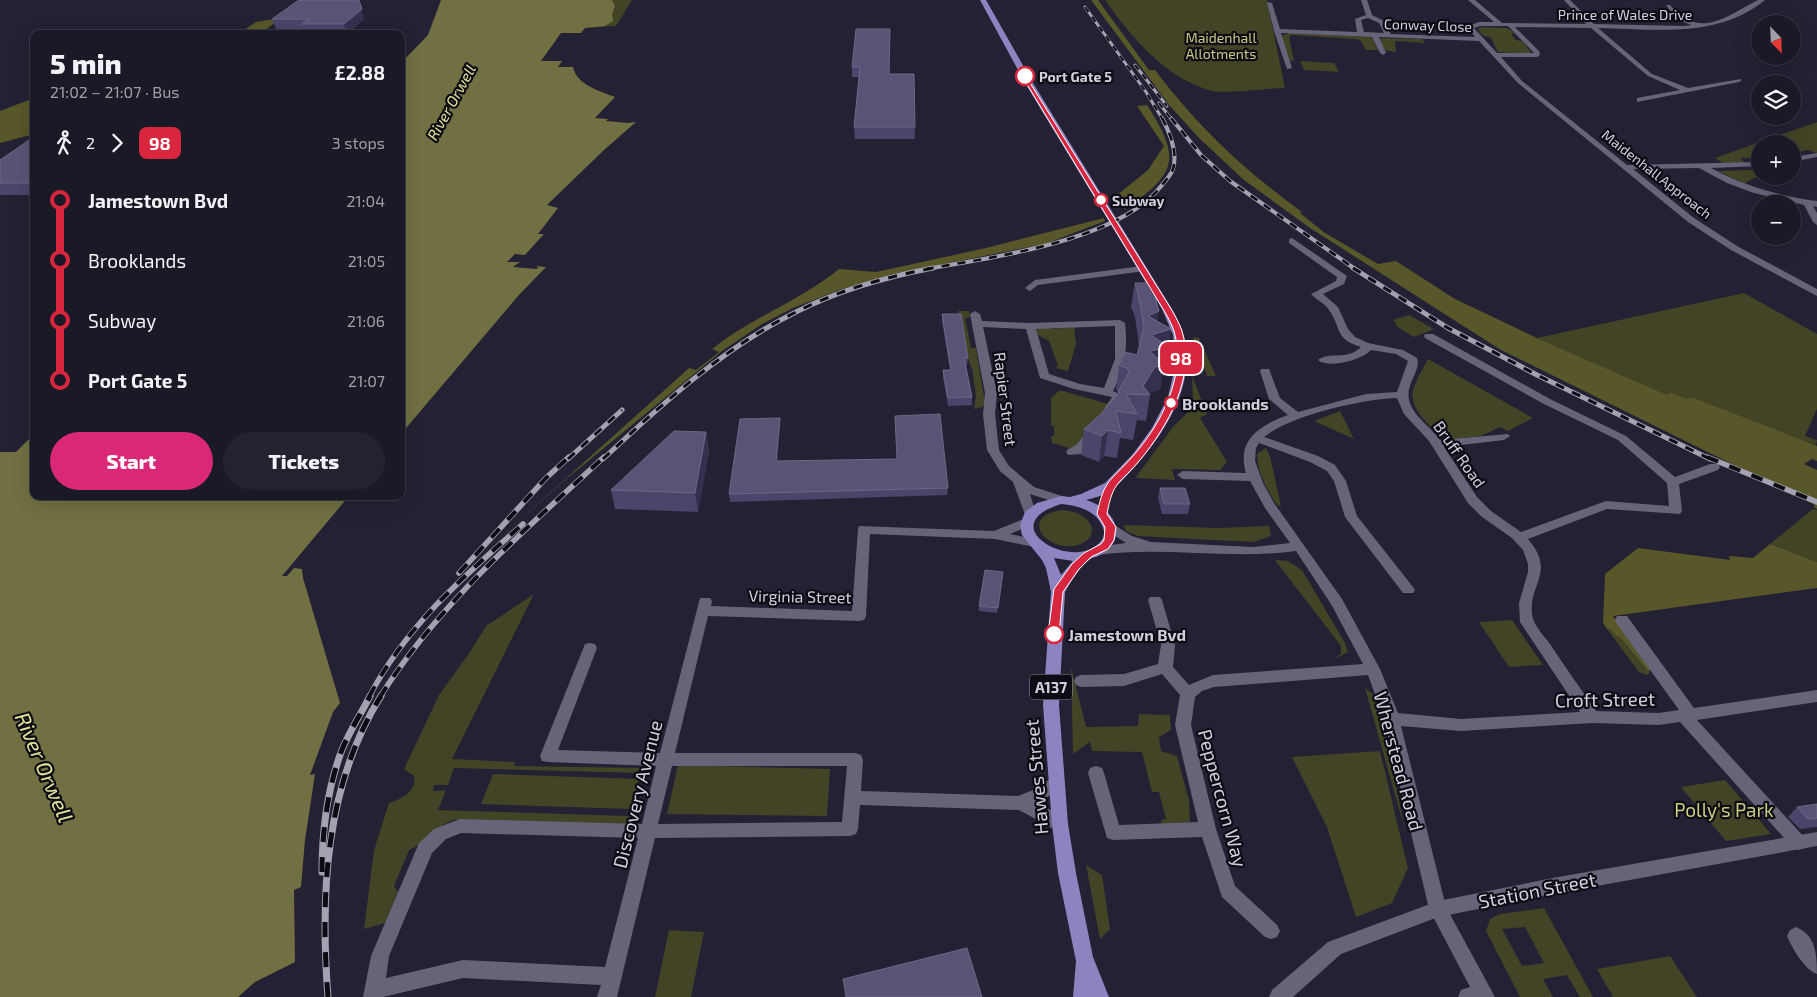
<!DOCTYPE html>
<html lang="en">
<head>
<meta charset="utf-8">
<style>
	:root { --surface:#1a1926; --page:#23222e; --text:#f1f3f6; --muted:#9fa0a7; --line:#383843; --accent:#db2777 }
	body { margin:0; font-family:"Exo 2",sans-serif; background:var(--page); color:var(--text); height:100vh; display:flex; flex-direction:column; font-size:19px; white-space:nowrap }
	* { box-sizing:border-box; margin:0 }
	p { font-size:16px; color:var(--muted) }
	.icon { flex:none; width:28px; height:28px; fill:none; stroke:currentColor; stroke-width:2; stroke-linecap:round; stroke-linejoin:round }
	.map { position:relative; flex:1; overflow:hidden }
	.details { position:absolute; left:30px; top:30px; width:375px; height:470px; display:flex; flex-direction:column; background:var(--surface); border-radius:10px; box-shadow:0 5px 20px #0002,0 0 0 1px var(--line) }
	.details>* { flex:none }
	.badge { padding:0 10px; border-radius:8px; font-size:18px; line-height:32px }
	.needle { width:32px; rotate:157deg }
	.controls { position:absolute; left:1751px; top:15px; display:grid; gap:10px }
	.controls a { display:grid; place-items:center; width:50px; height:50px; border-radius:50%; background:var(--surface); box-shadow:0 5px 20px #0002,0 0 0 1px var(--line); font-size:25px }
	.map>.badge { position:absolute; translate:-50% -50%; box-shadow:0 0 0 2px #fff }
	.legs { display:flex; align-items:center; gap:8px; height:55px; padding:0 20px; font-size:16px }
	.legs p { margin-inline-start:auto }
	.overview { display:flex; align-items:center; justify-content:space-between; height:85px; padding:0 20px }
	h1 { font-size:28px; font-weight:800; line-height:38px }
	.primary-button { display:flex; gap:10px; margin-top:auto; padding:10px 20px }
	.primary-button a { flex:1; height:58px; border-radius:30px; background:var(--accent); color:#fff; font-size:20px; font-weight:800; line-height:58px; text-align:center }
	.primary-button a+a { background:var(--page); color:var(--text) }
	ul { padding:0 20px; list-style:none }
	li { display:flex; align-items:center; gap:18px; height:60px; font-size:19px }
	li i { display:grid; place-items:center; width:8px; height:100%; margin:0 6px; background:currentColor }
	li i::after { content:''; width:12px; height:12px; margin:-6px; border:4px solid; border-radius:50%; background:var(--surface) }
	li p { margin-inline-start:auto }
	li:first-child i { background:linear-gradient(#0000 50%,currentColor 0) }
	li:last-child i { background:linear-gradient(currentColor 50%,#0000 0) }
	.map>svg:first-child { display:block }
</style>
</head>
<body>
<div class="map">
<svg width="1817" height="997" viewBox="0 0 1817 997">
	<rect width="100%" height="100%" fill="#232133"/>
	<path fill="#434326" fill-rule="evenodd" d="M602 0H632L616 26 585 28 591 27Z
		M1105 0H1267L1285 88C1270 88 1225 94 1212 91 1165 78 1132 38 1105 0Z
		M1482 27 1507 28 1515 33 1511 34 1516 40 1522 41 1531 52 1528 54 1498 52 1491 38 1482 35 1478 29Z
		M1290 33 1370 37 1373 39 1378 50H1366L1360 40 1354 39 1291 35 1289 37 1294 61 1287 60 1280 36Z
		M1382 38 1422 39 1425 43 1395 41 1396 52 1384 50 1380 39Z
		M1300 61 1334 63 1339 72 1304 70Z
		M1817 122V153L1807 150 1796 153 1802 156 1793 158 1792 144H1760V160L1756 158H1740L1745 163H1723L1715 158Z
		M1752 170 1760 172V175L1745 183 1750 186 1718 171Z
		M1744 293 1817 334V409L1805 436 1817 440 1816 445 1680 401 1537 338Z
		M958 311H969L970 317 965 318 971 348H976L985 403 982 407 974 409 976 396 972 368 970 365Z
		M1409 315 1434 329 1414 337 1397 327 1396 323 1393 320Z
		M1047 327 1054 329 1074 327 1076 344 1068 371 1055 368 1058 366 1049 341 1036 334 1037 328Z
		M1193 337 1199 338 1216 376H1207Z
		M1428 359 1533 418 1508 431 1500 427 1481 436 1444 440C1432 427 1409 410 1413 391 1415 381 1423 369 1428 359Z
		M1192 376 1207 414 1200 418 1227 462 1220 470 1172 469 1175 480 1138 478 1136 477 1173 427 1187 413 1193 400Z
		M1060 390 1108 404 1084 437 1072 449 1052 443 1051 436H1054V426H1051V398Z
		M1340 411 1354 439 1314 421Z
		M1266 448 1270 456 1281 506 1277 505C1267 489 1257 473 1257 454Z
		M1813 509 1817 510V562L1770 544Z
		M1062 510C1068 511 1075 511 1081 515 1094 522 1097 537 1081 544 1050 556 1015 517 1062 510Z
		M1123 525 1219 528 1269 526 1271 536 1253 542 1137 536 1126 531Z
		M1275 560 1288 561 1302 570 1345 643 1348 652 1333 660 1341 654V646Z
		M534 594 452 759 515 762 514 766 642 768 641 773 454 768 448 785H434L433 791 446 790 438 810 630 816 627 825 464 819 453 820 443 825 419 845 409 850 394 886 398 892 385 923 364 929 374 850 389 803C402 799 417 791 414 776L404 769 439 695 470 652 486 626Z
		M1512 620 1543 665 1509 667 1479 622Z
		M1607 629H1610L1616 636 1620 637 1644 668 1650 673 1647 675 1639 672Z
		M1071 667 1086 727 1138 726 1139 714 1170 715 1171 730 1159 737 1161 751 1177 756 1189 800 1190 822 1162 824 1161 820 1166 819 1159 792H1152L1142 752 1092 751 1090 742 1073 754Z
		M1365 688 1374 695 1381 713 1405 830Z
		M1380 751 1408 868 1392 903 1356 917 1327 827 1292 757Z
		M678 765 830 769 827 816 667 814Z
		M493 774 639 779 631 809 481 804Z
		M1725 780 1771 834 1726 841 1681 787Z
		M1086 865 1102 875 1110 929 1100 939Z
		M1544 908 1593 997H1580L1567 975 1543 979 1553 997H1520L1486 931 1490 919 1500 914ZM1525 927 1544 963 1522 966 1502 929Z
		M669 930 704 932 691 997H655Z
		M1670 956 1697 997H1613L1597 969Z"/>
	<path fill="#57572a" d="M1091 0H1098L1149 70H1155C1200 129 1242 168 1302 212L1300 213 1325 233 1378 264 1396 261 1455 299 1537 338 1667 395 1671 393 1687 399 1694 398 1817 446V461L1812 459 1804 464 1817 470V509L1814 507 1815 505 1501 350 1310 228 1244 180 1199 138 1170 106Z
		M281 18 260 34H238L256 22Z
		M34 98V134L0 143V111Z
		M1147 105C1181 158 1178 173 1125 209L1116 196 1148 170 1164 146 1137 106Z
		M1104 218 1105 221 1045 244 893 274 839 290 793 308 762 324 722 351 565 480 482 554 689 368 696 370 719 352 712 349C752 317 800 301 839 269L876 272 986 248Z
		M1770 544 1817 562V588L1613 616 1651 669 1648 672 1620 637 1616 636 1610 629H1607L1603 623 1605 574 1638 548 1730 560 1729 556 1753 558Z"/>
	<path fill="#707043" d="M441 0H612L615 6 612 14 613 21 605 26 585 28 581 33H561L541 61H562L558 67H573C577 85 599 91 615 97L595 118 608 119 606 121 628 123 636 122 604 150 547 205 558 208 538 234H544L525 255 515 254 507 262H520L513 267 537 269 538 267 535 266 546 267 518 296 401 434V63L428 35Z
		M34 434V496H349L282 576H287L294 568 302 569 303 578 340 703 333 712 310 775 315 774 305 840 301 887 294 890 295 962 255 982 238 997H0V452H16Z"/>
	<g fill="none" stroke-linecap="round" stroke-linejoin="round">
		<path fill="#666479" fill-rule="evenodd" d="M1361 0H1367L1372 15 1384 21 1391 34 1475 37 1467 27 1468 26 1479 22H1494L1468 0H1475L1502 23 1586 24 1564 0H1570L1594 24 1685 26 1691 25 1676 19 1666 5H1670C1700 40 1725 17 1758 0H1765C1717 39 1656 29 1598 28L1652 74 1688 88 1741 79V81L1739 82 1637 102V98L1680 90 1648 76 1591 28 1515 27 1539 51 1540 55 1537 57H1501L1522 81 1627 165 1760 162V166L1711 168C1744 186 1780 196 1817 201V207L1813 206 1817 213V225L1813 222 1804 205 1754 193 1727 183 1699 168 1633 169 1694 218 1737 246 1817 289V296L1731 250 1688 222 1518 83 1479 41 1379 37 1386 53 1383 55 1380 53 1372 37 1281 33 1292 68 1287 69 1274 31 1267 2 1272 3 1280 29 1357 32 1355 19 1366 15ZM1368 18 1379 23 1384 33 1364 32 1361 20ZM1480 26H1508L1534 53H1497L1474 28Z
			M1817 153V157L1792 162V157Z
			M1292 238 1347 276 1344 284 1323 294 1338 307 1348 329 1355 337 1368 343 1403 350 1417 358C1422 371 1403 385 1410 403 1415 418 1431 427 1440 440L1508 434 1510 436 1504 440 1444 447 1477 497 1491 511 1521 532 1606 501 1669 506 1667 483 1618 440 1542 403 1425 338 1424 336 1425 334H1433L1550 399 1626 436 1675 477 1710 464H1718L1720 467 1718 470 1679 484 1682 511 1680 514 1607 509 1528 539C1558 574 1525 585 1533 619 1536 628 1545 637 1550 644 1565 667 1581 689 1596 711L1659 713 1679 710 1617 624 1615 620 1617 616H1627L1694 708 1817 690V702L1697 720 1805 838 1808 843 1805 848 1799 850 1793 848 1680 722 1659 725 1592 723 1461 731 1401 726 1446 907 1495 997H1458L1461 990 1470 987 1429 909 1384 719 1368 675 1214 687 1202 691 1195 697 1191 725 1216 829 1235 886 1277 925 1280 931 1277 937 1271 939 1265 937 1222 897 1202 837 1113 840 1107 838 1088 773 1090 768 1096 766 1102 768 1104 773 1119 825 1198 822 1175 725 1180 695 1162 674 1124 686 1081 687 1076 685 1074 681 1076 677 1081 675 1124 674 1158 664 1161 645 1148 600 1150 597H1160L1162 600 1175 645 1173 667 1189 685 1213 675 1363 664 1331 604 1296 551C1229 560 1163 546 1097 555L1092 554 1090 551 1092 548 1097 547 1126 543 1106 530 1105 527 1106 524 1111 523 1132 536 1151 542 1253 547 1290 543 1265 508 1250 481 1183 479 1177 475 1183 471 1246 473C1236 440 1260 425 1288 415L1269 399 1260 371 1261 369H1269L1280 398 1298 412 1366 394 1397 392 1408 361 1396 354 1371 350C1362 360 1328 369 1318 360 1329 351 1347 361 1361 347 1334 339 1342 328 1329 310 1325 303 1316 300 1311 294L1336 281 1337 277 1289 243V239ZM1397 398 1404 414 1429 441 1468 503 1482 517 1512 538 1523 550 1528 564V572L1519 603 1520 622 1580 712 1461 719 1398 713 1380 669 1342 599 1274 503 1263 483 1255 461 1256 448 1259 443 1310 462 1327 471 1334 481 1345 517 1403 593H1413L1415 590 1413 587 1357 516 1346 481 1335 465 1318 456 1264 437C1291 415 1363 399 1397 398Z
			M1142 266 1147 269 1145 271 1038 285 1030 291 1025 288 1035 280Z
			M975 311 980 314 982 321 1030 323 1120 320 1125 323C1128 347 1125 369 1113 391L1124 396 1114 411 1110 412 1104 409 1112 397 1074 389 1040 378 1026 329 983 327 997 393 995 414 999 450 1009 466 1034 487 1065 497 1067 500 1061 504 1030 494 1036 514 1034 517H1026L1013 482 1000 471 987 450 983 414 985 393 970 314ZM1115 326V359L1104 388 1080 384 1049 374 1036 329Z
			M1093 430 1099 433 1081 454 1068 455 1066 452 1068 449C1079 447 1082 433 1093 430Z
			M1026 518 1031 519 1032 522 1031 525 1010 534 1039 540 1041 543 1039 546 1034 547 995 539 870 534 866 616 864 620 859 621 708 616 675 753H855L861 755 863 760 861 791 1018 796 1033 790 1055 776 1061 778 1063 783 1061 788 1038 803 1066 819 1068 824 1066 829 1060 831 1054 829 1019 810 860 805 858 829 856 834 850 836 655 838 617 997H597L601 985 463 978 383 997H363L371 956 419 843 434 829 460 819 642 824 656 766 548 762 542 761 540 756 585 644 590 643 595 644 597 648 558 750 660 753 700 598H710L712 601 711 606 852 611 858 529 859 526 994 531ZM672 766H847L842 822 658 824ZM461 833 638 838 605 967 463 960 386 978 389 956 432 853 446 839Z
			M1796 927C1816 935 1817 955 1817 974 1804 969 1792 948 1787 936L1790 930Z"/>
		<path fill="#666479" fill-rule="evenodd" d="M1817 832V846L1558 893 1438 917 1341 954 1293 997H1269L1272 990 1328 942 1438 901 1558 877Z"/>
		<path fill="#8c84c1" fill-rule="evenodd" d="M980 0H986L1033 83 1172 309C1178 320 1184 332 1186 345 1192 392 1163 435 1133 469 1126 476 1119 485 1111 490 1104 495 1095 498 1086 500 1096 503 1106 508 1112 518 1120 531 1117 545 1102 554 1099 556 1095 557 1092 558 1080 566 1071 581 1065 592L1059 705 1068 824 1076 873 1093 957 1109 997H1073L1076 961 1058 873 1052 824 1043 705 1051 592 1046 568 1042 560 1022 535 1020 525 1025 512 1037 503 1061 496 1070 497 1081 494 1105 483 1133 454 1152 428 1168 397 1176 363 1173 335 1162 309 1025 83ZM1061 504C1082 506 1100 512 1105 534 1086 580 986 527 1061 504ZM1054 558 1073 561 1061 575Z"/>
		<defs>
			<path id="rail-far4" d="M1085 7 1146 92 1163 120
				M1135 65 1167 106
				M1159 103 1172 120"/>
			<path id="rail-far3" d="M1171 118 1201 155 1230 181 1355 269
				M926 269C993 257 1120 241 1162 185 1166 180 1171 175 1173 169 1178 152 1170 133 1162 118"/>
			<path id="rail-far2" d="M1353 268 1448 328 1537 375 1710 459
				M568 459 622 410
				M603 459C662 404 723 348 796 312 839 290 886 277 933 268"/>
			<path id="rail-far1" d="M1707 457 1817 502
				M459 573 546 478 569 457
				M369 697C406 626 464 576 523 524
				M380 697C439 603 523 532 604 457"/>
			<path id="rail" d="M322 872C322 835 327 793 339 758 346 736 360 716 370 696
				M328 997C320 895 325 785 381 696"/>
		</defs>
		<use href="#rail-far4" stroke="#a3a2b0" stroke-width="3"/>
		<use href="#rail-far3" stroke="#a3a2b0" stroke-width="4"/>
		<use href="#rail-far2" stroke="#a3a2b0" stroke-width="5"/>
		<use href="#rail-far1" stroke="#a3a2b0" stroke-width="5.5"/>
		<use href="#rail" stroke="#a3a2b0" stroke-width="7"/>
		<use href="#rail-far4" stroke="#0d0c14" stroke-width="2" stroke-dasharray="6" stroke-linecap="butt"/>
		<use href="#rail-far3" stroke="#0d0c14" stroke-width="2.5" stroke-dasharray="8" stroke-linecap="butt"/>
		<use href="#rail-far2" stroke="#0d0c14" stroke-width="3" stroke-dasharray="9" stroke-linecap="butt"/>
		<use href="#rail-far1" stroke="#0d0c14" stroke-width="4" stroke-dasharray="12" stroke-linecap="butt"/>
		<use href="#rail" stroke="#0d0c14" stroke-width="5" stroke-dasharray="15" stroke-linecap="butt"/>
	</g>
	<path fill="#4a456a" d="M272 19H364L347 34H305L304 29H276Z
		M890 29 889 74H914L915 139H855L854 127 859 77H852V67Z
		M34 138V195H0V160Z
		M1135 283 1158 322 1171 329 1165 371H1163L1160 390 1151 392 1149 394 1150 395 1146 421 1137 420 1133 440 1120 438 1117 458 1104 456 1099 462 1081 455 1084 429 1100 415 1117 395 1118 391 1116 390 1119 365 1137 355 1139 345 1135 317 1131 307Z
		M942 314 968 358 967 365H966L972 397V405L948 406 943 377V370H950L942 321Z
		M780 418V425L777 461 948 488 947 495 730 502 729 494Z
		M706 432 709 451 698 512 615 509 611 490Z
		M1160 488 1190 504 1188 514H1162L1158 498Z
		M1002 577 997 613 979 611V606Z
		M1817 804V827L1800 829 1788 817 1797 807Z
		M843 979 982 997H845L844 989Z"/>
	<path fill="#34314f" d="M359 0 364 19 347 34 344 24Z
		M1159 311 1156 334 1171 329 1165 371H1163L1160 390 1151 392 1149 395H1142L1148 316Z
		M780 418V425L777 468 776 461Z
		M1108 430 1104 456 1099 462 1102 436Z
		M706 432 709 451 698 512 695 493Z"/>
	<path fill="#595476" stroke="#6c6886" d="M299 0H359L362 9 344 24H302L309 19H272Z
		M856 29H890L889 74H914L915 127H854L860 67H852Z
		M32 138H34V183H0V160Z
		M1135 283H1151L1159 311 1148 316 1171 329 1151 335 1169 347 1150 351 1164 365 1155 367 1143 386 1150 395 1126 394 1137 414 1116 411 1121 433 1108 430 1102 436 1084 429 1100 415 1120 392H1118L1129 372 1128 369 1119 365 1125 352 1137 355 1144 327 1138 293Z
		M942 314H961L968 358H964L972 397 948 398 943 370H951Z
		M940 414 948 488 729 494 740 419 780 418 776 461 897 459 895 416Z
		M674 431 706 432 695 493 611 490Z
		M1160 488H1185L1190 504H1164Z
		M985 570 1003 572 998 608 979 606Z
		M1817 804V818L1808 819 1797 807Z
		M967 948 982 997H847L843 979Z"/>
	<path fill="#d7263d" stroke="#fff" d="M1025 75 1168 304C1173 312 1179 322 1182 331 1196 377 1168 426 1140 460 1120 484 1113 480 1107 514L1116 527 1114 540 1108 549 1091 557 1079 569 1063 592 1059 634 1054 638 1048 634 1054 589 1072 564 1084 553 1101 544 1104 540 1105 527 1097 514C1104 479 1111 481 1132 457 1161 425 1187 375 1174 331 1171 322 1165 312 1160 304L1022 76Z"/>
	<g fill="#fff" stroke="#d7263d" stroke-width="2.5">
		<circle cx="1025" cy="76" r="9"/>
		<circle cx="1101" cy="200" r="6"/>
		<circle cx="1171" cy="403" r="6"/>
		<circle cx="1054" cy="634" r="9"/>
	</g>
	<g text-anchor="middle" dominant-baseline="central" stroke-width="4.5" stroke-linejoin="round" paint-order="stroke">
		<g font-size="14" fill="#d1d0dc" stroke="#0d0c14">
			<text x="1625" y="14">Prince of Wales Drive</text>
			<text transform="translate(1428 25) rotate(2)">Conway Close</text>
			<text transform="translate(1657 174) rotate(38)">Maidenhall Approach</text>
		</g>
		<g font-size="14" fill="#cacc82" stroke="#0d0c14">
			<text x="1221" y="37">Maidenhall<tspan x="1221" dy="16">Allotments</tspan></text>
		</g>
		<g font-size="14" font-weight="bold" fill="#d1d0dc" stroke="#0d0c14" text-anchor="start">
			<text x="1039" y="76">Port Gate 5</text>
			<text x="1112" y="200">Subway</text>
		</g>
		<g font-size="15" font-style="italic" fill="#e4e59b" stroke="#0d0c14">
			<text transform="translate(451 102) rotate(-61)">River Orwell</text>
		</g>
		<rect fill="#0d0c14" stroke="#9695a0" stroke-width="1" x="1030" y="674.5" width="42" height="25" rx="4"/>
		<g font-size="15" font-weight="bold" fill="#d1d0dc">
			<text x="1051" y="687">A137</text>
		</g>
		<g font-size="16" fill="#d1d0dc" stroke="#0d0c14">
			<text transform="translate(1006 399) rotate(83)">Rapier Street</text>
			<text transform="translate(1460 454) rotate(55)">Bruff Road</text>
			<text transform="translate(800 596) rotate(1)">Virginia Street</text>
		</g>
		<g font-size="16" font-weight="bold" fill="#d1d0dc" stroke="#0d0c14" text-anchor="start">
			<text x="1182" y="403">Brooklands</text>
			<text x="1068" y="634">Jamestown Bvd</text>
		</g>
		<g font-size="19" fill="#d1d0dc" stroke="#0d0c14">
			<text transform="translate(1605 699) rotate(-1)">Croft Street</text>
			<text transform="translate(1399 761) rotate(75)">Wherstead Road</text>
			<text transform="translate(1036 777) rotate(-95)">Hawes Street</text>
			<text transform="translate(637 794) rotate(-76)">Discovery Avenue</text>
			<text transform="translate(1223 798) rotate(75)">Peppercorn Way</text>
			<text transform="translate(1537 890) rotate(-11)">Station Street</text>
		</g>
		<g font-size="19" fill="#cacc82" stroke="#0d0c14">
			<text x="1724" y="809">Polly's Park</text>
		</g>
		<g font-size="21" font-style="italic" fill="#e4e59b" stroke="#0d0c14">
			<text transform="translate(45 767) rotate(67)">River Orwell</text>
		</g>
	</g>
</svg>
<div class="controls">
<a><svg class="needle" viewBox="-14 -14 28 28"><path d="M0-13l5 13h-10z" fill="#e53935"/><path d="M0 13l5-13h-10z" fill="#9fa0a7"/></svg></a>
<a><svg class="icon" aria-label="layers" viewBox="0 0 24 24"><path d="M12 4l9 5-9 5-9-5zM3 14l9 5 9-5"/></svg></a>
<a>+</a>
<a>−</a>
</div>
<b class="badge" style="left:1181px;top:358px;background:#d7263d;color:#fff">98</b>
<section class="details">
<div class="overview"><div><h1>5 min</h1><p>21:02 – 21:07 · Bus</p></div><b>£2.88</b></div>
<div class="legs"><svg class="icon" aria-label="walk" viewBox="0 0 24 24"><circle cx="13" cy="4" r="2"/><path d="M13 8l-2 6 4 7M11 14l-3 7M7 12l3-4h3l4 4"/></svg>2<svg class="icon" aria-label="forward" viewBox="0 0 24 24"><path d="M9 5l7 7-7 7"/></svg><b class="badge" style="background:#d7263d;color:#fff">98</b><p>3 stops</p></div>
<ul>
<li><i style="color:#d7263d"></i><b>Jamestown Bvd</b><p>21:04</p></li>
<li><i style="color:#d7263d"></i><span>Brooklands</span><p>21:05</p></li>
<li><i style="color:#d7263d"></i><span>Subway</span><p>21:06</p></li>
<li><i style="color:#d7263d"></i><b>Port Gate 5</b><p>21:07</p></li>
</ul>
<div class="primary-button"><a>Start</a><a>Tickets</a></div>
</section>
</div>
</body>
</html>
